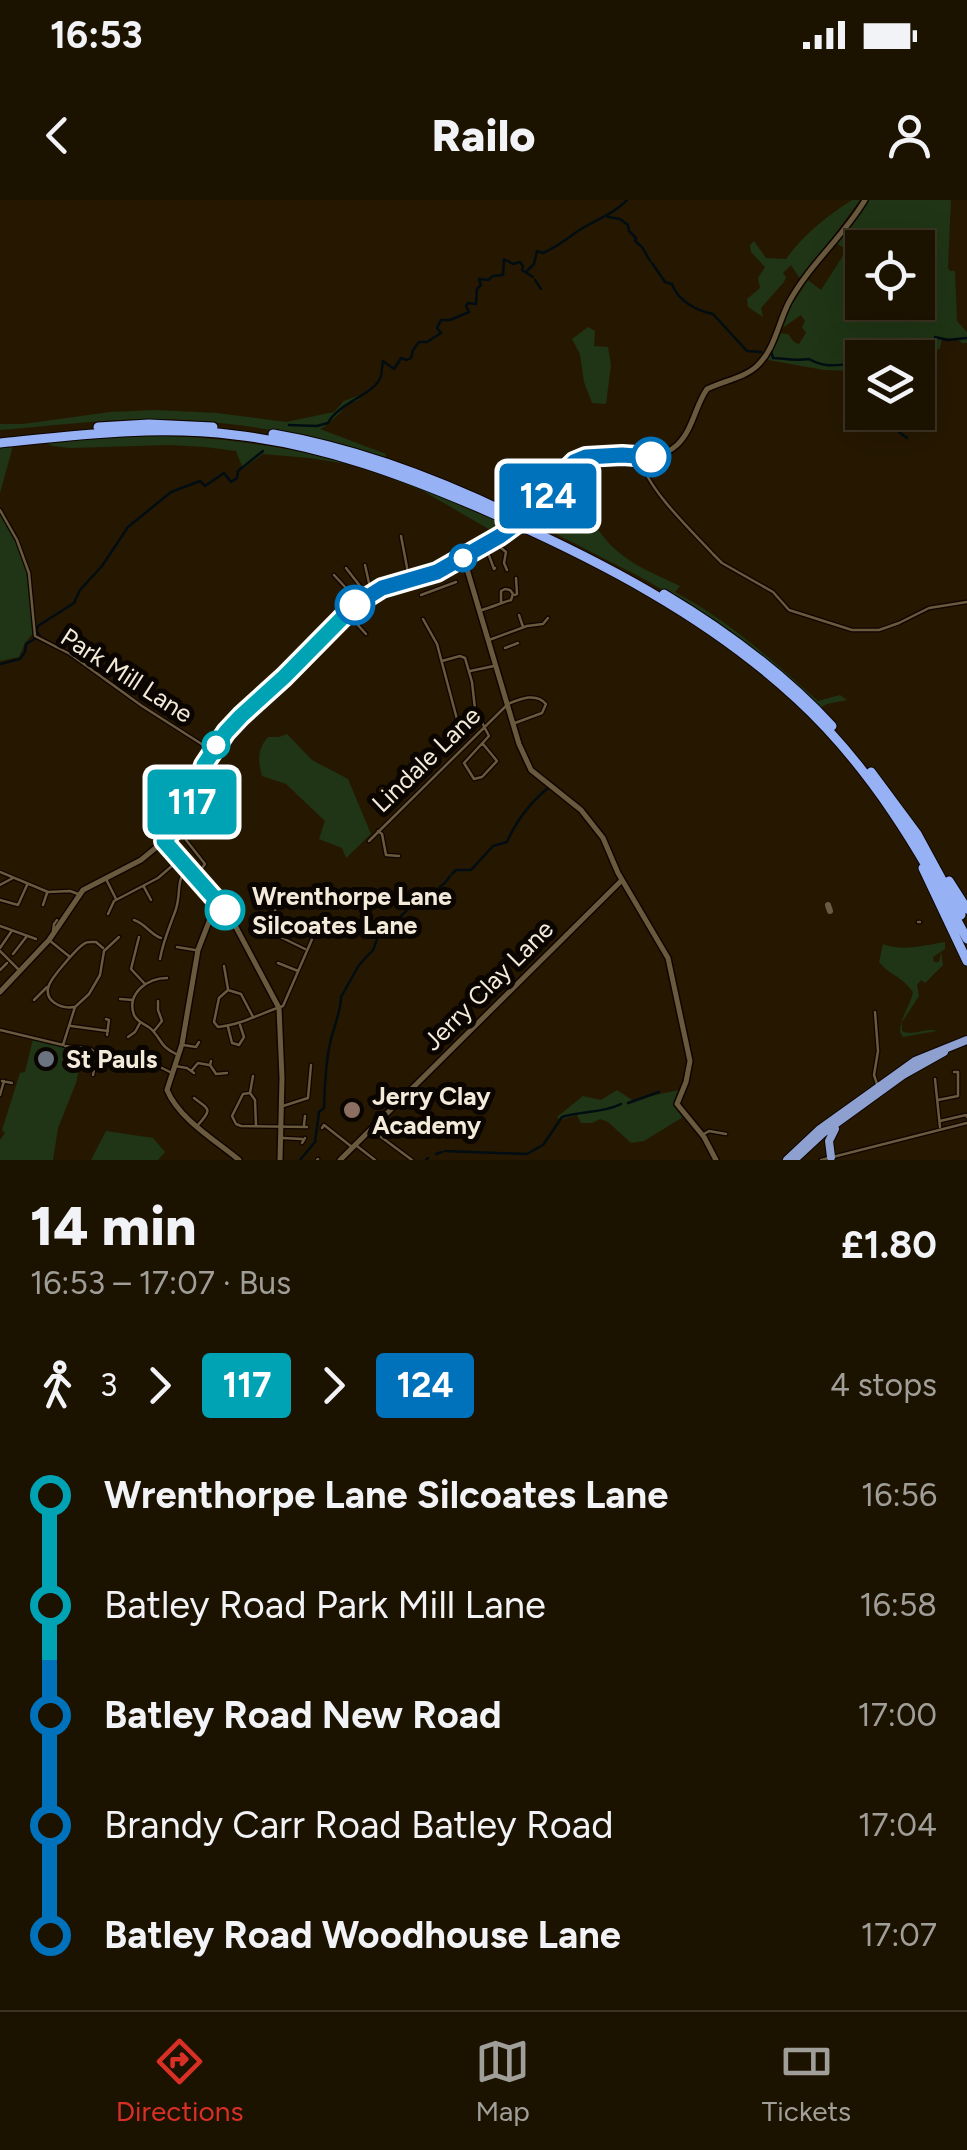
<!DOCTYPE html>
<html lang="en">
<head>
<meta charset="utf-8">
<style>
	:root { --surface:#1c1200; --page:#251b0a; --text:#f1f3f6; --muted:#a09e99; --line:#3a3222; --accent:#d93025 }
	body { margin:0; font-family:Figtree,sans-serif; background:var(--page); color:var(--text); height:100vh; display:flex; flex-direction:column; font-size:38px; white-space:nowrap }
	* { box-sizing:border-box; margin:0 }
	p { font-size:32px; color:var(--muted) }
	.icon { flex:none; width:55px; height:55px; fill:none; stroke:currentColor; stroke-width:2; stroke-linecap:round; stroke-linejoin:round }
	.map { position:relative; height:960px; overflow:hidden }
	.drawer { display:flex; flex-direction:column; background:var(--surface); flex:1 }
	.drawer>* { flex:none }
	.badge { padding:0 20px; border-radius:8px; font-size:35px; line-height:65px }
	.tools { position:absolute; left:845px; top:30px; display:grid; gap:20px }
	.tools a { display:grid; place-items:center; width:90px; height:90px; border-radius:0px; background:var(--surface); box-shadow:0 10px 40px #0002,0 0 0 2px var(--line); font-size:50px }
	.map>.badge { position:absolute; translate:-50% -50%; box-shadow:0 0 0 5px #fff }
	.legs { display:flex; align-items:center; gap:15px; height:110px; padding:0 30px; font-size:32px }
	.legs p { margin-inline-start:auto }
	.summary { display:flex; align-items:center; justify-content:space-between; height:170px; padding:0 30px }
	h1 { font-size:55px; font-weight:800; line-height:75px }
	ul { padding:0 30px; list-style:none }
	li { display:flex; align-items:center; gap:35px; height:110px; font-size:38px }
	li i { display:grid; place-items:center; width:15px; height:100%; margin:0 12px; background:currentColor }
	li i::after { content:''; width:25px; height:25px; margin:-12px; border:8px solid; border-radius:50%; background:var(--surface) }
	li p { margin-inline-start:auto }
	li:first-child i { background:linear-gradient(#0000 50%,currentColor 0) }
	li:last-child i { background:linear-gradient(currentColor 50%,#0000 0) }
	.status { display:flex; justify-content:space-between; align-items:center; height:70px; padding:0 50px; background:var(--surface); direction:ltr }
	.status svg { height:28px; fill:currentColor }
	header { display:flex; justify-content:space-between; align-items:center; height:130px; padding:0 30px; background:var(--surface); font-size:45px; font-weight:800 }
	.menu { display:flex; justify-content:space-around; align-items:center; height:140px; border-top:2px solid var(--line); background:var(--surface); font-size:28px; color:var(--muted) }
	.menu a { display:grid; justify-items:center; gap:5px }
	.menu .on { color:var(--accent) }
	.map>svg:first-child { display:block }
</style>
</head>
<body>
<div class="status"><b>16:53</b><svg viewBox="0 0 49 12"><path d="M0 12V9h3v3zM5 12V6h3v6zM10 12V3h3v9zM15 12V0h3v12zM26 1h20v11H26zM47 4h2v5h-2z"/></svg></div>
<header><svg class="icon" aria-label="back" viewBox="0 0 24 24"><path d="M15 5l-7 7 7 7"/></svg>Railo<svg class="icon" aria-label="person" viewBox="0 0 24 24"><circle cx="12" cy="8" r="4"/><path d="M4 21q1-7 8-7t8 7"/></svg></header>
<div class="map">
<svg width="967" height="960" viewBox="0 0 967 960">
	<rect width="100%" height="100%" fill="#261800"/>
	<path fill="#1f3515" d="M852 0H860L801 80 791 65 783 73 786 77 784 82 761 108 763 117 748 107 747 99 760 88 758 78 765 67 751 52 750 45 754 41 766 58 786 59C805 33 826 17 852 0Z
		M867 0H951L948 68 950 71H955L957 121 967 132V143H962L957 139 942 138 940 149 926 150 924 146 900 150 897 144 892 147 879 145 872 150 861 148 856 153 853 163 862 172V175L854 171 824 170 768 160 779 133 788 134 794 142 799 144 806 133 802 127 805 121 801 115 781 129 791 106 808 80 821 90 844 54 862 61V102H918V48H862V53L854 48 846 49 837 44Z
		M588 127 595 131 594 146 608 147 611 165 606 204 592 203 584 182 580 154 572 139Z
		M360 195 359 200C343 204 335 222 320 229L386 254 385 258C308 234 229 219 148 219 98 220 49 226 0 230V224H23L110 212 155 210 217 213 286 222 334 212 344 201Z
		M119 235C217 235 304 246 397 278 436 291 473 310 510 326L499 335 423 291 359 266 309 258 263 254 243 269 236 251 205 247 170 245 70 248 53 246 43 242 13 246 0 293V245Z
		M565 299 566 301 555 319 581 334 597 328C618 360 648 371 680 386L675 392C729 421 773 461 818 501L840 495 847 500 827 504 820 508 710 419 646 380 529 320 539 311Z
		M0 310 17 341 29 373 34 432 25 443 19 457 0 461Z
		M287 534 312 560 348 579 371 634 346 658 342 648 319 639 325 621 286 584 262 576C258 560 257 550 268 537H279Z
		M945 742V749L933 757 934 762H939L941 752 943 765 925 783 921 780 917 785 919 796 902 822V831C913 837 925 827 937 831L903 837 900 832C901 815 910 807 913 792 902 776 889 775 879 762L883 744C902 752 925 745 945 742Z
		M33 839 75 847 84 846 76 883 58 928 53 960H0V940L5 933 2 930 20 873 25 872Z
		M617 890 632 900 679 890C672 901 675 908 683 917L644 941 631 943 608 922 600 919 592 923H581L577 915 560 920 557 917 583 896 601 900Z
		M106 931 153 938 165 952 158 960H91Z"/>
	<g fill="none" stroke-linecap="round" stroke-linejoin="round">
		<path stroke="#010d12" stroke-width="2.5" d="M608 17 620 19 628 25 629 31 636 38 635 41 642 47 650 61
			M652 63 665 82 672 84C678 101 697 111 713 114L747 151 761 152
			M526 72 534 64 537 51 543 53C559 46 565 40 578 31 594 20 613 15 627 0
			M535 80 541 89
			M771 151 773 158C787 159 797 161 809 159 825 168 835 165 852 164L856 153 861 148 872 150 879 145 892 147 905 142 914 145 913 140 918 139 925 142 931 140 935 145V137L948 140 967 138
			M891 212 899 232 907 238
			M289 225 317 226 328 223C339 202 376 194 381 176 382 171 382 166 383 161L394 169 401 158 407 160 411 158 413 150 419 142H427L441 133 437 128 441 120H450L469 112 466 106 468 103 476 104 477 89 481 85 479 79 488 80 493 76 503 75 504 59 513 64 520 62 523 66 522 70 533 77
			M0 464 20 459 25 452 26 444 40 436 36 431 38 426 74 403 80 390 102 366 128 327 171 292 200 281 205 286 224 273 231 282 237 278 238 271 263 251
			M452 674 456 670H471L493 646 507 642C516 621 530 603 548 588
			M411 707C424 696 442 690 450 676
			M628 903 659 892
			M445 951 527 954 543 945 562 917C581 911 604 913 621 904
			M436 954 442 952
			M300 960 315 942 319 912 324 908C325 886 325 865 330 844 333 828 341 812 341 797L359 765 373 750 380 732 390 727 409 708
			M426 960 428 958"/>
		<path stroke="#685c46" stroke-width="6" d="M828 705 830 711"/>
		<defs>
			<path id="minor" d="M640 259C649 291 690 329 713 354L722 363 773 392 789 410 852 430H879L899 423 929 408 967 402
				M0 310 17 340 29 373 35 436 70 454 142 506 211 550
				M401 336 409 378
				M494 342 506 352 504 363 507 370
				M487 350 494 369 495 368
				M365 365 371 392
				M346 368 367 395
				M334 375 358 401
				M421 395 456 382
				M515 395 517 394 516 378
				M482 410C492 407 501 403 511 400L513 394 510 390 505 389 501 391V403
				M347 413 366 434
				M519 415 523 427
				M423 419 437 444 458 523 464 527 475 517
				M489 440 527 426 543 424 548 418
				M505 448 518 443
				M442 461 460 456 465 458 472 482 475 509 489 536 464 563 474 579 482 577 497 561 483 544
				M470 471 494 466
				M186 617 200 625H203L205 620
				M205 624 215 628 216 625
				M378 631 382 634 386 655 399 656
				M187 632 186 640 205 664 197 675
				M369 641 508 504C520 499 536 492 546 504L542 513 515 523
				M0 672 48 692 70 691 78 694
				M106 679 116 699
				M0 685 13 678
				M144 687 151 700
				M272 692 269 697 279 702 266 730 305 749
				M0 700 18 705 27 685
				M43 705 47 693
				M108 714 114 701 158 678 180 659
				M134 720C146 724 151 735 161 738
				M918 722H920
				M0 726 36 739
				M53 731 54 724 57 720
				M139 737 131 769 144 783
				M49 740 70 757
				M177 747 195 750
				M0 748 11 732
				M0 751 20 771
				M13 754 27 736
				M160 759C163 741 170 726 176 709 181 693 176 684 186 667
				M278 763 298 771
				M224 766 228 789
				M0 770 7 763
				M167 778C148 778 126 793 134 815 139 825 147 823 153 831 163 842 160 846 176 854
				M120 799 133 800
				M34 800 47 787
				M74 807C61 809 43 801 49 785 52 777 74 752 81 746 87 741 88 742 96 742L103 748
				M875 812 878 851 874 875 877 884
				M253 817 241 794 228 790 219 798 214 822 218 827C241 825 261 813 283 806L313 737
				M106 819 109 820 107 835
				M71 826 108 831
				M228 827 232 843 239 845 244 837 240 825
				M0 830 63 845 75 807 89 794 100 775 104 751 119 737
				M154 831 162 821 158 810V801
				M128 837 135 832 140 823
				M183 845 196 847 199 842
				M65 846C90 850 100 841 93 875
				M114 859 138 856 170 872
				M211 861 210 865 216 874 227 873
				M175 866 187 868 194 873
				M192 870 198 863 209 865
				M935 879 940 927
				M2 881 12 883
				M250 893 253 876
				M0 895 4 881
				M194 898C209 910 213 908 198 925
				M938 900 958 896V872H954
				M283 906 308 898 311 865
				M940 921 966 915 967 917
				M304 925 305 916
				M256 926 255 900 250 893 243 894 232 916 236 924 241 926 307 927
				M322 928 324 925 352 947
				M373 931 412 960
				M704 934 709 931 726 934
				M283 938 302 939
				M302 943 305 938
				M357 946 375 960
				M317 960 318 959
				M821 960 967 923"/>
			<path id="tertiary" d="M538 308C551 294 559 268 578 260 611 245 649 271 677 245 693 230 695 206 707 189 723 181 744 178 757 166 775 149 778 123 789 102 809 65 843 37 865 0
				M461 359 467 369 519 544 531 570 581 610 603 638 618 673 668 758 690 861 686 882 677 904 704 937 716 960
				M164 641 229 714 279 808 282 878 280 960
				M217 701 198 750 182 844 167 890C179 919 215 940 239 960
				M0 792 49 740 83 690 141 660 164 641 187 613 204 565 225 532 241 515 285 477 346 412 372 393 437 371 505 334
				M340 960 622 680"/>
			<path id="trunk" d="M831 957 829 941 835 929
				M787 960 820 929 915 861 967 840
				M794 960 823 933 903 875 944 852"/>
			<path id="motorway" d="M98 227 149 224 213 227
				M273 234C361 249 446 282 526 322
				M0 243C78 235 156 225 235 235 324 245 406 276 487 311 597 359 709 417 797 499 871 567 921 652 967 739
				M664 394C726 431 783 473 832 526
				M871 572 917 634 961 715
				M923 668 967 761
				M949 681 967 709"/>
		</defs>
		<use href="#minor" stroke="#0f0400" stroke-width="5"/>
		<use href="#tertiary" stroke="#0f0400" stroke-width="8"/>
		<use href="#trunk" stroke="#0f0400" stroke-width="10"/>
		<use href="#motorway" stroke="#0f0400" stroke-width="11"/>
		<use href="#minor" stroke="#69593d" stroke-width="2.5"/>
		<use href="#tertiary" stroke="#69593d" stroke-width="5"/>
		<use href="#trunk" stroke="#8da0d0" stroke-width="8"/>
		<use href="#motorway" stroke="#96b1f4" stroke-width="9"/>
		<defs>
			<path id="tertiary-bridge" d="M505 334 538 308"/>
		</defs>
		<use href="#tertiary-bridge" stroke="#0f0400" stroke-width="8" stroke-linecap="butt"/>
		<use href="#tertiary-bridge" stroke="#69593d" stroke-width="5"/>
	</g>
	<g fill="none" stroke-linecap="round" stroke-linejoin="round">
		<defs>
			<path id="line-1" d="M225 710 164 641 188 613 204 565 226 532 241 516 284 477 355 405"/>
			<path id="line-2" d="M355 405 382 388 437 372 500 336 538 308 564 272 574 262 586 257 622 255 651 257"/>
		</defs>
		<use href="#line-1" stroke="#fff" stroke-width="22"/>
		<use href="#line-2" stroke="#fff" stroke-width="22"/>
		<use href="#line-1" stroke="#00a3b4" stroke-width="15"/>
		<use href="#line-2" stroke="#0072bc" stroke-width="15"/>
	</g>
	<g fill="#fff" stroke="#0072bc" stroke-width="5">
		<circle cx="651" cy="257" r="18"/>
		<circle cx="463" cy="358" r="12"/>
		<circle cx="355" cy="405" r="18"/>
	</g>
	<g fill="#fff" stroke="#00a3b4" stroke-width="5">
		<circle cx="216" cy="545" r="12"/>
		<circle cx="225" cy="710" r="18"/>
	</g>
	<circle fill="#6b7280" stroke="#0a0500" stroke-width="4" cx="46" cy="859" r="10"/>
	<circle fill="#8d6e63" stroke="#0a0500" stroke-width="4" cx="352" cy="910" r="10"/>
	<g text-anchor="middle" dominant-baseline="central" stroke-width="10" stroke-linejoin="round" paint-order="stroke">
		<g font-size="25" fill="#f3eada" stroke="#0a0500">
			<text transform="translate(127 475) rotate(33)">Park Mill Lane</text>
			<text transform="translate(426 559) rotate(-44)">Lindale Lane</text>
			<text transform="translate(488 785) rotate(-45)">Jerry Clay Lane</text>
		</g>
		<g font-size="25" font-weight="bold" fill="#f3eada" stroke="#0a0500" text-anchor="start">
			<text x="252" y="696">Wrenthorpe Lane<tspan x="252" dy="29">Silcoates Lane</tspan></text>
		</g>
		<g font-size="25" font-weight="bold" fill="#f3eada" stroke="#0a0500" text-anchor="start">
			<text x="66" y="859">St Pauls</text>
			<text x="372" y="896">Jerry Clay<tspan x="372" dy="29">Academy</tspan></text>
		</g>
	</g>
</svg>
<div class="tools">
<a><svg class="icon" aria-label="locate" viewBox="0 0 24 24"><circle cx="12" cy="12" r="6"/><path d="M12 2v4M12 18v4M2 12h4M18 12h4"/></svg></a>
<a><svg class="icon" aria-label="layers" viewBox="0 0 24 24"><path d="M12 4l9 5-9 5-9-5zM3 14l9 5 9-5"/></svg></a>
</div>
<b class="badge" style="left:192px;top:602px;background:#00a3b4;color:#fff">117</b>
<b class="badge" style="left:548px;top:296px;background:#0072bc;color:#fff">124</b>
</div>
<section class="drawer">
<div class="summary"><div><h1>14 min</h1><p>16:53 – 17:07 · Bus</p></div><b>£1.80</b></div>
<div class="legs"><svg class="icon" aria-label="walk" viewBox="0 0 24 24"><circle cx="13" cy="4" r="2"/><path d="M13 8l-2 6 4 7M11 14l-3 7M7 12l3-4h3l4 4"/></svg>3<svg class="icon" aria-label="forward" viewBox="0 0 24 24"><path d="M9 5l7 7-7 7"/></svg><b class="badge" style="background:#00a3b4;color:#fff">117</b><svg class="icon" aria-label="forward" viewBox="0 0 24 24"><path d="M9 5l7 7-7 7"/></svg><b class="badge" style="background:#0072bc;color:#fff">124</b><p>4 stops</p></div>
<ul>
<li><i style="color:#00a3b4"></i><b>Wrenthorpe Lane Silcoates Lane</b><p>16:56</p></li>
<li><i style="color:#00a3b4"></i><span>Batley Road Park Mill Lane</span><p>16:58</p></li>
<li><i style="color:#0072bc"></i><b>Batley Road New Road</b><p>17:00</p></li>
<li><i style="color:#0072bc"></i><span>Brandy Carr Road Batley Road</span><p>17:04</p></li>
<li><i style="color:#0072bc"></i><b>Batley Road Woodhouse Lane</b><p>17:07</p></li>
</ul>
</section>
<nav class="menu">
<a class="on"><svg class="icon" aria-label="directions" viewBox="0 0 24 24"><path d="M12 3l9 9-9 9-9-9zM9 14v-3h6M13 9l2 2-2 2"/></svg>Directions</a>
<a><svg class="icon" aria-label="map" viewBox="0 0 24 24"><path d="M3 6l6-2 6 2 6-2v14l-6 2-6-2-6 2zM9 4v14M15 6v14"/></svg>Map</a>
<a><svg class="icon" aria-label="tickets" viewBox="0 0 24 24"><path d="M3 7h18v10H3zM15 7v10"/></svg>Tickets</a>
</nav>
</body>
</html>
